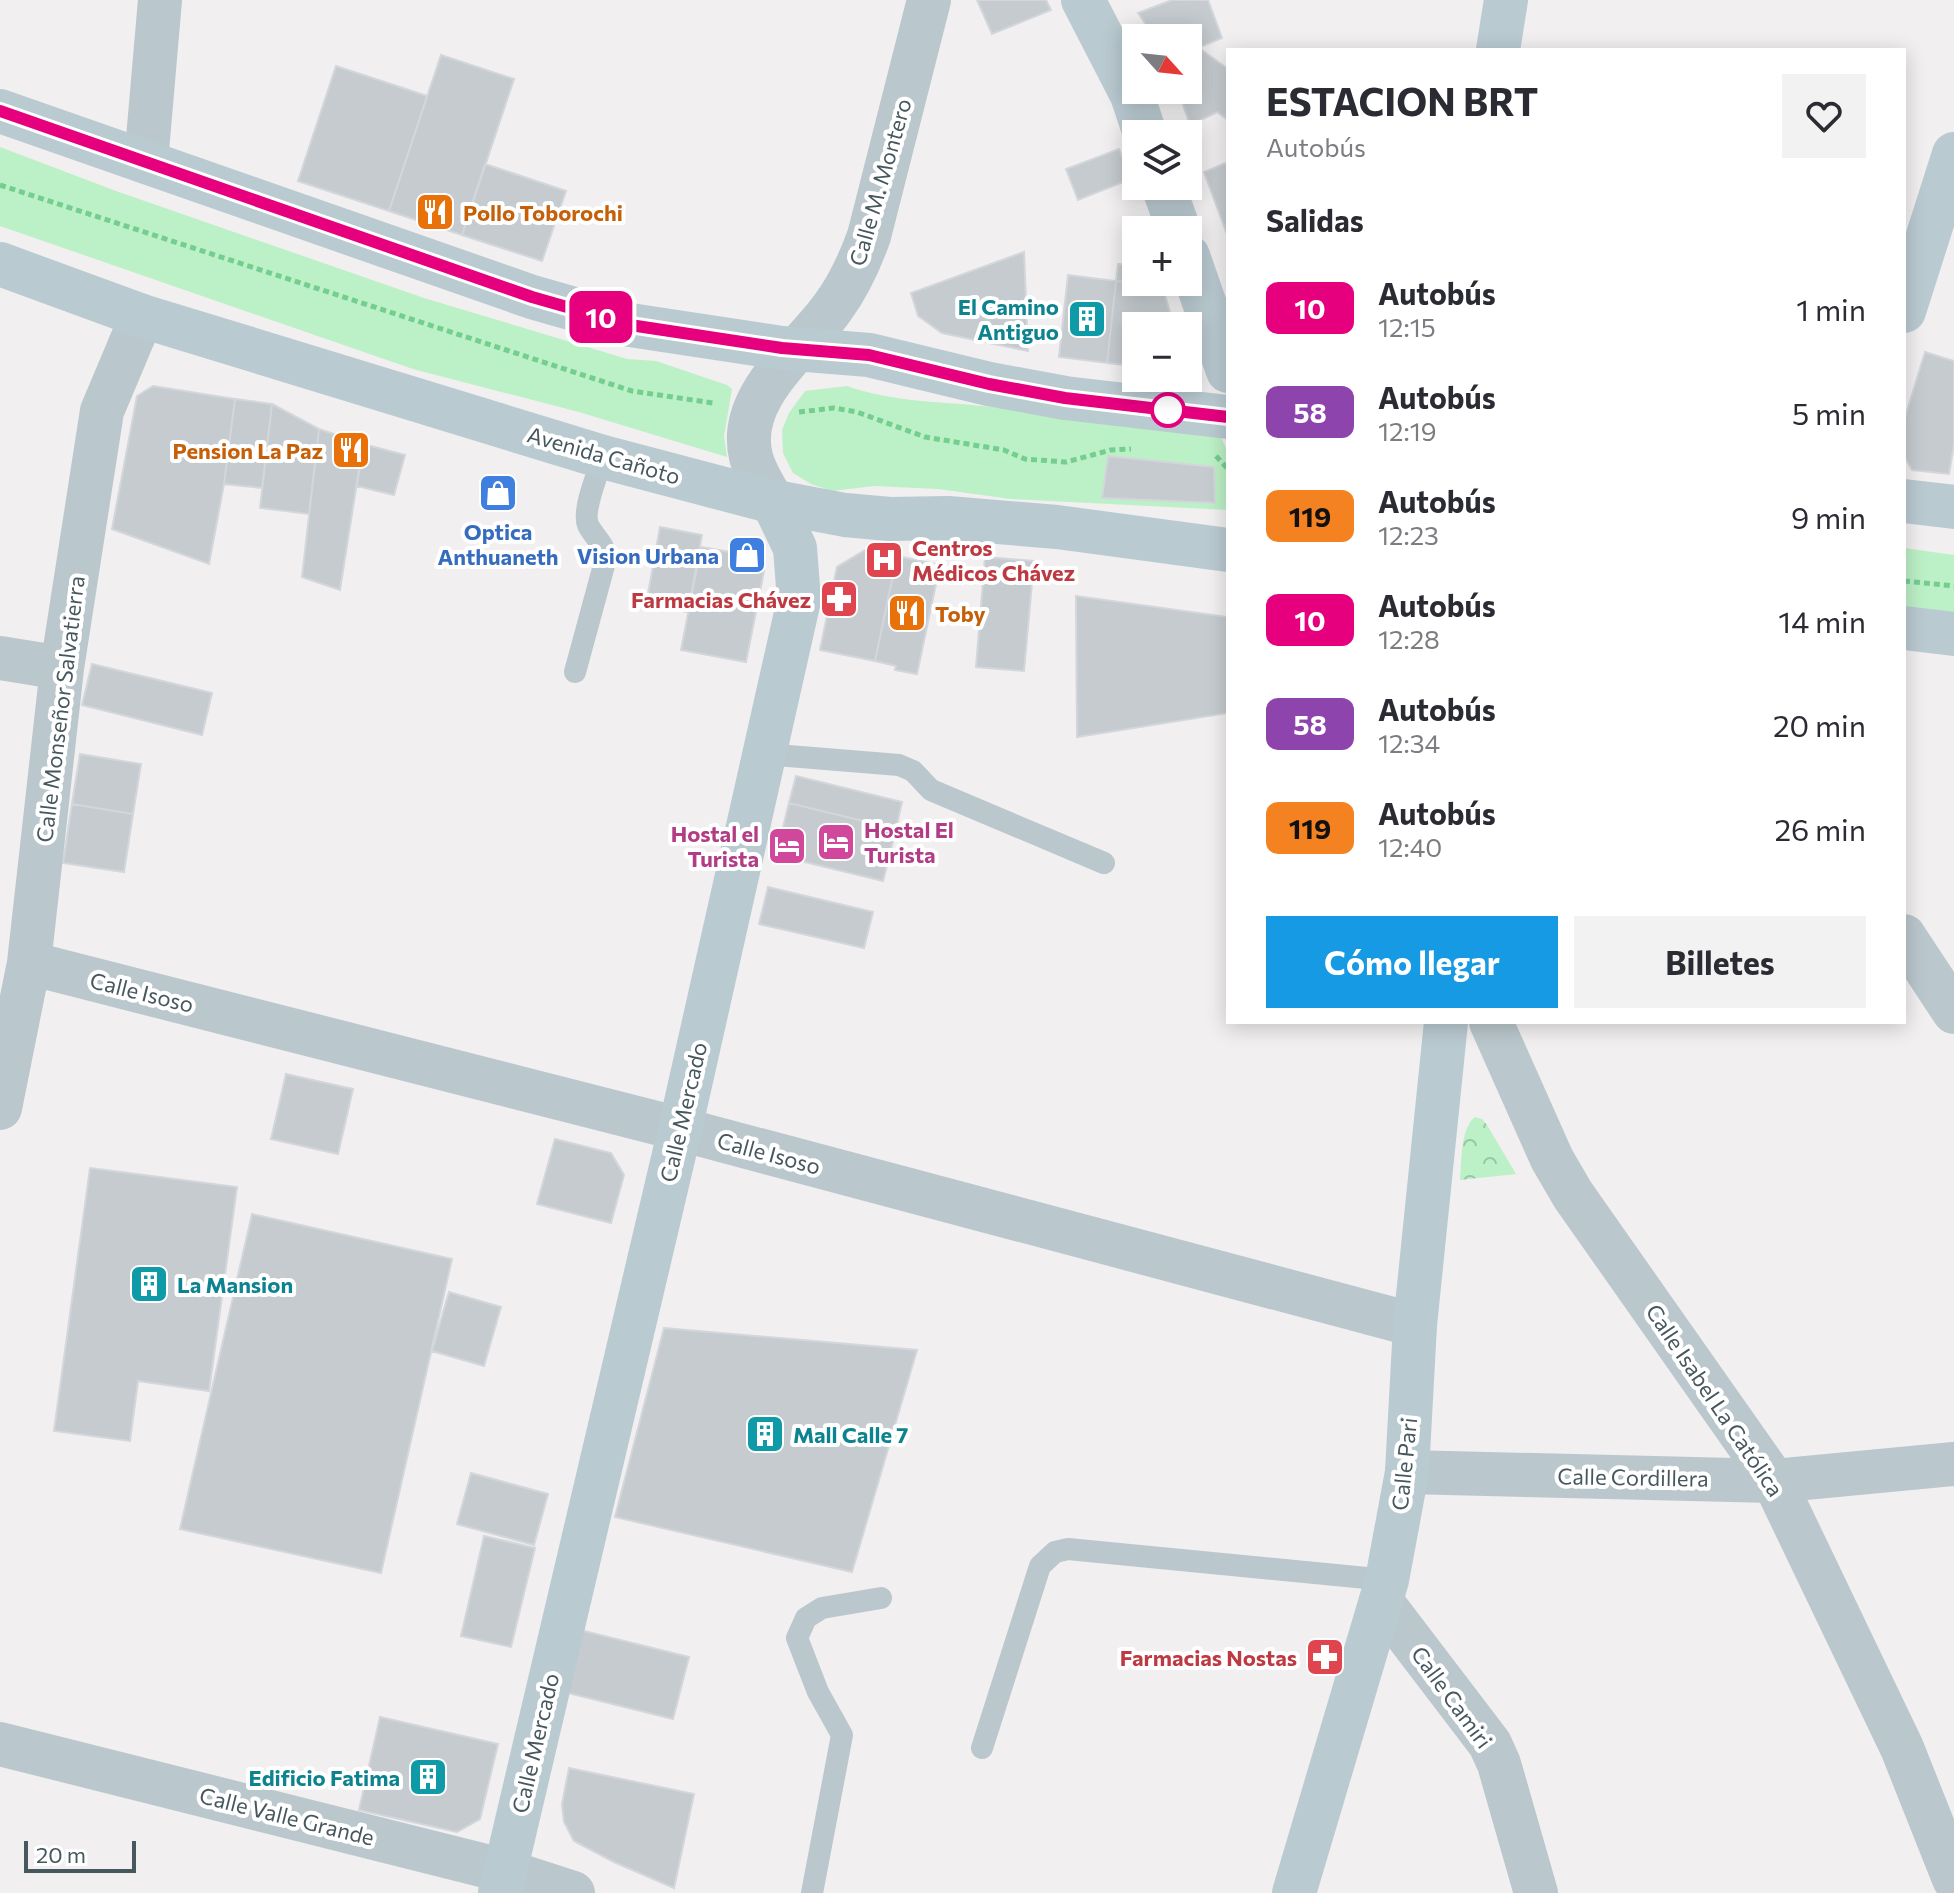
<!DOCTYPE html>
<html lang="es">
<head>
<meta charset="utf-8">
<style>
	:root { --surface:#fff; --page:#f2f2f3; --text:#2b2b33; --muted:#7c7c81; --accent:#169ae4 }
	body { margin:0; font-family:Commissioner,sans-serif; background:var(--page); color:var(--text); height:100vh; display:flex; flex-direction:column; font-size:30px; white-space:nowrap }
	* { box-sizing:border-box; margin:0 }
	p { font-size:26px; color:var(--muted) }
	.icon { flex:none; width:44px; height:44px; fill:none; stroke:currentColor; stroke-width:2; stroke-linecap:round; stroke-linejoin:round }
	.map { position:relative; flex:1; overflow:hidden }
	.details { position:absolute; left:1226px; top:48px; width:680px; height:976px; display:flex; flex-direction:column; background:var(--surface); border-radius:0px; box-shadow:0 4px 20px #0003 }
	.details>* { flex:none }
	.badge { padding:0 16px; border-radius:12px; font-size:28px; line-height:52px }
	.needle { width:52px; rotate:117deg }
	.tools { position:absolute; left:1122px; top:24px; display:grid; gap:16px }
	.tools a { display:grid; place-items:center; width:80px; height:80px; border-radius:0px; background:var(--surface); box-shadow:0 4px 20px #0003; font-size:40px }
	.scale { position:absolute; left:24px; bottom:20px; width:112px; box-sizing:border-box; padding-left:8px; border:4px solid #46575d; border-top:0; font-size:22px; line-height:28px; white-space:nowrap; color:#46575d; -webkit-text-stroke:6px #fff; paint-order:stroke }
	.map>.badge { position:absolute; translate:-50% -50%; box-shadow:0 0 0 4px #fff }
	h2 { padding:0 40px; font-size:30px; line-height:72px }
	.round { display:grid; place-items:center; flex:none; width:84px; height:84px; border-radius:0px; background:var(--page) }
	.overview { display:flex; align-items:center; justify-content:space-between; height:136px; padding:0 40px }
	h1 { font-size:38px; font-weight:700; line-height:60px }
	.button { display:flex; gap:16px; margin-top:auto; padding:16px 40px }
	.button a { flex:1; height:92px; border-radius:0px; background:var(--accent); color:#fff; font-size:32px; font-weight:700; line-height:92px; text-align:center }
	.button a+a { background:var(--page); color:var(--text) }
	ul { padding:0; list-style:none }
	li { display:flex; align-items:center; gap:24px; height:104px; padding:0 40px }
	li div { flex:1 }
	li b { display:block; font-size:30px }
	li em { font-style:normal }
	li .badge { min-width:88px; font-weight:700; text-align:center }
	.map>svg:first-child { display:block }
</style>
</head>
<body>
<div class="map">
<svg width="1954" height="1893" viewBox="0 0 1954 1893">
	<defs>
		<pattern id="park-crowns" width="20" height="18" patternUnits="userSpaceOnUse" patternTransform="scale(2)"><rect width="20" height="18" fill="#bcf0c6"/><path d="M2 6a3 3 0 1 1 6 0M12 15a3 3 0 1 1 6 0" fill="none" stroke="#9bc5a4"/></pattern>
	</defs>
	<rect width="100%" height="100%" fill="#f1efef"/>
	<path fill="#bcf0c6" d="M0 147 116 191 424 298 627 359 656 361 727 385 732 389 724 436 727 457 579 412 413 369 0 226Z
		M847 386C895 403 942 401 991 407 1068 416 1145 427 1221 437L1228 453V510L1011 499 938 489 874 486 832 491 811 484 793 473 783 453 782 430 789 413 805 391Z
		M1904 548 1954 555V614L1904 607Z"/>
	<path fill="url(#park-crowns)" d="M1475 1117 1482 1119 1487 1125 1516 1174 1460 1180C1462 1161 1460 1129 1475 1117Z"/>
	<path fill="#c5cbcf" stroke="#d3d6da" stroke-width="2" d="M977 0H1046L1051 10 992 34Z
		M1172 0H1208L1222 38 1188 52V38H1155L1138 13Z
		M1199 48 1228 69V120L1217 112 1190 125 1178 90H1188V52Z
		M441 55 514 79 462 235 389 211Z
		M336 66 427 96 389 211 298 181Z
		M1119 149 1131 179 1078 200 1066 169Z
		M1228 162V237L1204 172Z
		M485 164 566 191 542 261 462 235Z
		M1024 252 1028 351 942 333 918 316 911 293Z
		M1118 264 1136 265V282H1160L1162 285 1116 281Z
		M1068 275 1116 281 1107 363 1059 357Z
		M1116 281 1162 285 1174 326H1136V366L1107 363Z
		M1925 352 1954 361V444L1949 474 1912 470 1904 456V421Z
		M153 386 235 399 224 484 209 564 112 529 137 396Z
		M235 399 272 404 262 488 224 484Z
		M272 404 319 429 309 514 260 508Z
		M319 429 363 444 340 590 302 577Z
		M363 444 405 455 394 495 357 486Z
		M1108 456 1214 467 1215 503 1102 498Z
		M660 527 702 535 688 612 646 605Z
		M701 547 747 555 764 571 746 662 681 650Z
		M865 550 897 556 875 661 820 650 837 567Z
		M897 556 940 565 917 674 895 670 896 666 875 661Z
		M985 557 1034 561 1024 671 976 667Z
		M1076 596 1228 617V713L1077 737Z
		M92 664 212 693 202 735 82 705Z
		M80 754 141 764 133 814 72 804Z
		M796 776 902 802 896 829 789 803Z
		M789 803 896 829 883 881 776 855Z
		M72 804 133 814 124 872 63 863Z
		M768 887 873 912 864 948 759 924Z
		M286 1074 353 1089 338 1154 271 1139Z
		M555 1139 611 1153 624 1175 611 1223 537 1204Z
		M90 1168 237 1187 209 1391 138 1381 130 1441 54 1431Z
		M252 1214 452 1259 381 1573 180 1529Z
		M449 1292 501 1307 484 1366 432 1351Z
		M664 1328 917 1350 852 1572 615 1517Z
		M471 1473 548 1494 534 1545 457 1524Z
		M484 1536 535 1548 511 1647 461 1636Z
		M576 1629 689 1657 673 1719 560 1691Z
		M380 1717 498 1744 480 1819 457 1832 359 1810Z
		M569 1768 694 1794 674 1888 614 1862 574 1841 564 1822 562 1804Z"/>
	<g fill="none" stroke-linecap="round" stroke-linejoin="round">
		<path stroke="#74ce8f" stroke-width="5" stroke-dasharray="6 4" stroke-linecap="butt" d="M0 185 632 391 713 403
			M799 412 834 408 857 412 925 437 1004 450 1025 459 1066 462 1111 450 1131 449
			M1216 456 1228 469
			M1904 581 1954 586"/>
		<path stroke="#bac7cc" stroke-width="22" d="M575 672 606 558C605 544 594 537 588 525 582 510 598 473 603 457
			M764 754 899 765 913 771 931 790 1104 863
			M982 1748 1040 1566 1055 1552 1068 1549 1387 1580
			M812 1893 842 1735 818 1692 797 1638 806 1618 822 1608 881 1598"/>
		<path stroke="#bac7cc" stroke-width="44" d="M146 162 160 0
			M773 502C765 488 755 473 751 457 736 396 802 351 833 307 850 284 860 261 869 236L929 0
			M0 658 62 668
			M1904 936 1954 1012
			M29 963 680 1129 1415 1325
			M1491 1022 1552 1159 1573 1195 1774 1481 1902 1748 1954 1879
			M0 1108 29 963 62 668 102 411 142 316
			M1407 1472 1774 1481 1954 1464
			M1381 1601 1490 1744 1499 1764 1536 1893
			M0 1744 505 1871 573 1893"/>
		<path stroke="#bacad1" stroke-width="44" d="M1083 0 1132 95 1145 134
			M1498 50 1506 0
			M0 111 532 297 630 325 782 348 869 355 989 384 1065 398 1228 417
			M1163 186 1179 230
			M1188 256 1228 371
			M0 264 142 316 603 457 766 500 845 515 890 519 948 518 1057 527 1228 550
			M1904 311 1954 154
			M1904 501 1954 507
			M1904 628 1954 634
			M500 1893 680 1129 799 600 795 548 773 502
			M1294 1893 1387 1580 1407 1472 1415 1325 1446 1022"/>
	</g>
	<g fill="none" stroke-linecap="round" stroke-linejoin="round">
		<defs>
			<path id="line" d="M0 111 532 297 630 325 782 348 869 355 989 384 1065 398 1228 417"/>
		</defs>
		<use href="#line" stroke="#fff" stroke-width="18"/>
		<use href="#line" stroke="#e6007e" stroke-width="12"/>
	</g>
	<defs>
		<symbol id="restaurant-square" viewBox="-11 -11 22 22"><rect x="-9" y="-9" width="18" height="18" rx="4" fill="#e8710a" stroke="#fff"/><path d="M-5-6h1v4h1v-4h1v4h1v-4h1v5L-1.5 .5V6h-2V.5L-5-1ZM5-6V6H3V1.5H1.5Q1.5-4 5-6Z" fill="#fff"/></symbol>
		<symbol id="building-square" viewBox="-11 -11 22 22"><rect x="-9" y="-9" width="18" height="18" rx="4" fill="#0f9aa8" stroke="#fff"/><path d="M-4-6H4V6H1V3H-1V6H-4ZM-2.5-4.3h1.7v1.8h-1.7ZM.8-4.3h1.7v1.8H.8ZM-2.5-1h1.7V.8h-1.7ZM.8-1h1.7V.8H.8Z" fill="#fff"/></symbol>
		<symbol id="shop-square" viewBox="-11 -11 22 22"><rect x="-9" y="-9" width="18" height="18" rx="4" fill="#3f7fe0" stroke="#fff"/><path d="M-5-2.5h2.3a2.7 3.5 0 0 1 5.4 0H5L5.5 6h-11ZM-1.5-2.5h3a1.5 2.3 0 0 0-3 0Z" fill="#fff"/></symbol>
		<symbol id="hospital-square" viewBox="-11 -11 22 22"><rect x="-9" y="-9" width="18" height="18" rx="4" fill="#e0444e" stroke="#fff"/><path d="M-5-5h3v3.5h4V-5h3V5h-3V1.5h-4V5h-3Z" fill="#fff"/></symbol>
		<symbol id="pharmacy-square" viewBox="-11 -11 22 22"><rect x="-9" y="-9" width="18" height="18" rx="4" fill="#e0444e" stroke="#fff"/><path d="M-2-6h4v4h4v4h-4v4h-4v-4h-4v-4h4Z" fill="#fff"/></symbol>
		<symbol id="hotel-square" viewBox="-11 -11 22 22"><rect x="-9" y="-9" width="18" height="18" rx="4" fill="#d1479c" stroke="#fff"/><path d="M-6-4.5h1.5V1H6V5H4.5V3h-9V5H-6ZM-4 0a1.8 1.8 0 1 1 3.6 0ZM.5 0V-2.5h3Q6-2.5 6 0Z" fill="#fff"/></symbol>
	</defs>
	<g fill-rule="evenodd">
		<use href="#restaurant-square" x="413" y="190" width="44" height="44"/>
		<use href="#building-square" x="1065" y="297" width="44" height="44"/>
		<use href="#restaurant-square" x="329" y="428" width="44" height="44"/>
		<use href="#shop-square" x="476" y="471" width="44" height="44"/>
		<use href="#shop-square" x="725" y="533" width="44" height="44"/>
		<use href="#hospital-square" x="862" y="538" width="44" height="44"/>
		<use href="#pharmacy-square" x="817" y="577" width="44" height="44"/>
		<use href="#restaurant-square" x="885" y="591" width="44" height="44"/>
		<use href="#hotel-square" x="814" y="820" width="44" height="44"/>
		<use href="#hotel-square" x="765" y="824" width="44" height="44"/>
		<use href="#building-square" x="127" y="1262" width="44" height="44"/>
		<use href="#building-square" x="743" y="1412" width="44" height="44"/>
		<use href="#pharmacy-square" x="1303" y="1635" width="44" height="44"/>
		<use href="#building-square" x="406" y="1755" width="44" height="44"/>
	</g>
	<circle fill="#fff" stroke="#e6007e" stroke-width="4" cx="1168" cy="410" r="16"/>
	<g text-anchor="middle" dominant-baseline="central" stroke-width="8" stroke-linejoin="round" paint-order="stroke">
		<g font-size="22" fill="#46575d" stroke="#fff">
			<text transform="translate(880 182) rotate(-74)">Calle M. Montero</text>
			<text transform="translate(604 455) rotate(16)">Avenida Cañoto</text>
			<text transform="translate(60 709) rotate(-83)">Calle Monseñor Salvatierra</text>
			<text transform="translate(142 992) rotate(14)">Calle Isoso</text>
			<text transform="translate(683 1112) rotate(-77)">Calle Mercado</text>
			<text transform="translate(769 1153) rotate(15)">Calle Isoso</text>
			<text transform="translate(1715 1400) rotate(56)">Calle Isabel La Católica</text>
			<text transform="translate(1404 1464) rotate(-84)">Calle Pari</text>
			<text transform="translate(1633 1477) rotate(1)">Calle Cordillera</text>
			<text transform="translate(1452 1697) rotate(54)">Calle Camiri</text>
			<text transform="translate(535 1743) rotate(-77)">Calle Mercado</text>
			<text transform="translate(287 1816) rotate(14)">Calle Valle Grande</text>
		</g>
		<g font-size="22" font-weight="bold" fill="#c56008" stroke="#fff" text-anchor="start">
			<text x="463" y="212">Pollo Toborochi</text>
			<text x="323" y="450" text-anchor="end">Pension La Paz</text>
			<text x="935" y="613">Toby</text>
		</g>
		<g font-size="22" font-weight="bold" fill="#0d838f" stroke="#fff" text-anchor="end">
			<text x="1059" y="306">El Camino<tspan x="1059" dy="25">Antiguo</tspan></text>
			<text x="177" y="1284" text-anchor="start">La Mansion</text>
			<text x="793" y="1434" text-anchor="start">Mall Calle 7</text>
			<text x="400" y="1777">Edificio Fatima</text>
		</g>
		<g font-size="22" font-weight="bold" fill="#366cbe" stroke="#fff">
			<text x="498" y="531">Optica<tspan x="498" dy="25">Anthuaneth</tspan></text>
			<text x="719" y="555" text-anchor="end">Vision Urbana</text>
		</g>
		<g font-size="22" font-weight="bold" fill="#be3a42" stroke="#fff" text-anchor="end">
			<text x="912" y="547" text-anchor="start">Centros<tspan x="912" dy="25">Médicos Chávez</tspan></text>
			<text x="811" y="599">Farmacias Chávez</text>
			<text x="1297" y="1657">Farmacias Nostas</text>
		</g>
		<g font-size="22" font-weight="bold" fill="#b23c85" stroke="#fff" text-anchor="start">
			<text x="864" y="829">Hostal El<tspan x="864" dy="25">Turista</tspan></text>
			<text x="759" y="833" text-anchor="end">Hostal el<tspan x="759" dy="25">Turista</tspan></text>
		</g>
	</g>
</svg>
<div class="tools">
<a><svg class="needle" viewBox="-14 -14 28 28"><path d="M0-13l5 13h-10z" fill="#e53935"/><path d="M0 13l5-13h-10z" fill="#7c7c81"/></svg></a>
<a><svg class="icon" aria-label="layers" viewBox="0 0 24 24"><path d="M12 4l9 5-9 5-9-5zM3 14l9 5 9-5"/></svg></a>
<a>+</a>
<a>−</a>
</div>
<div class="scale">20 m</div>
<b class="badge" style="left:601px;top:317px;background:#e6007e;color:#fff">10</b>
<section class="details">
<div class="overview"><div><h1>ESTACION BRT</h1><p>Autobús</p></div><a class="round"><svg class="icon" aria-label="heart" viewBox="0 0 24 24"><path d="M12 20l-8-8c-3-5 5-10 8-4 3-6 11-1 8 4z"/></svg></a></div>
<h2>Salidas</h2>
<ul>
<li><span class="badge" style="background:#e6007e;color:#fff">10</span><div><b>Autobús</b><p>12:15</p></div><em>1 min</em></li>
<li><span class="badge" style="background:#8e44ad;color:#fff">58</span><div><b>Autobús</b><p>12:19</p></div><em>5 min</em></li>
<li><span class="badge" style="background:#f58220;color:#111">119</span><div><b>Autobús</b><p>12:23</p></div><em>9 min</em></li>
<li><span class="badge" style="background:#e6007e;color:#fff">10</span><div><b>Autobús</b><p>12:28</p></div><em>14 min</em></li>
<li><span class="badge" style="background:#8e44ad;color:#fff">58</span><div><b>Autobús</b><p>12:34</p></div><em>20 min</em></li>
<li><span class="badge" style="background:#f58220;color:#111">119</span><div><b>Autobús</b><p>12:40</p></div><em>26 min</em></li>
</ul>
<div class="button"><a>Cómo llegar</a><a>Billetes</a></div>
</section>
</div>
</body>
</html>
